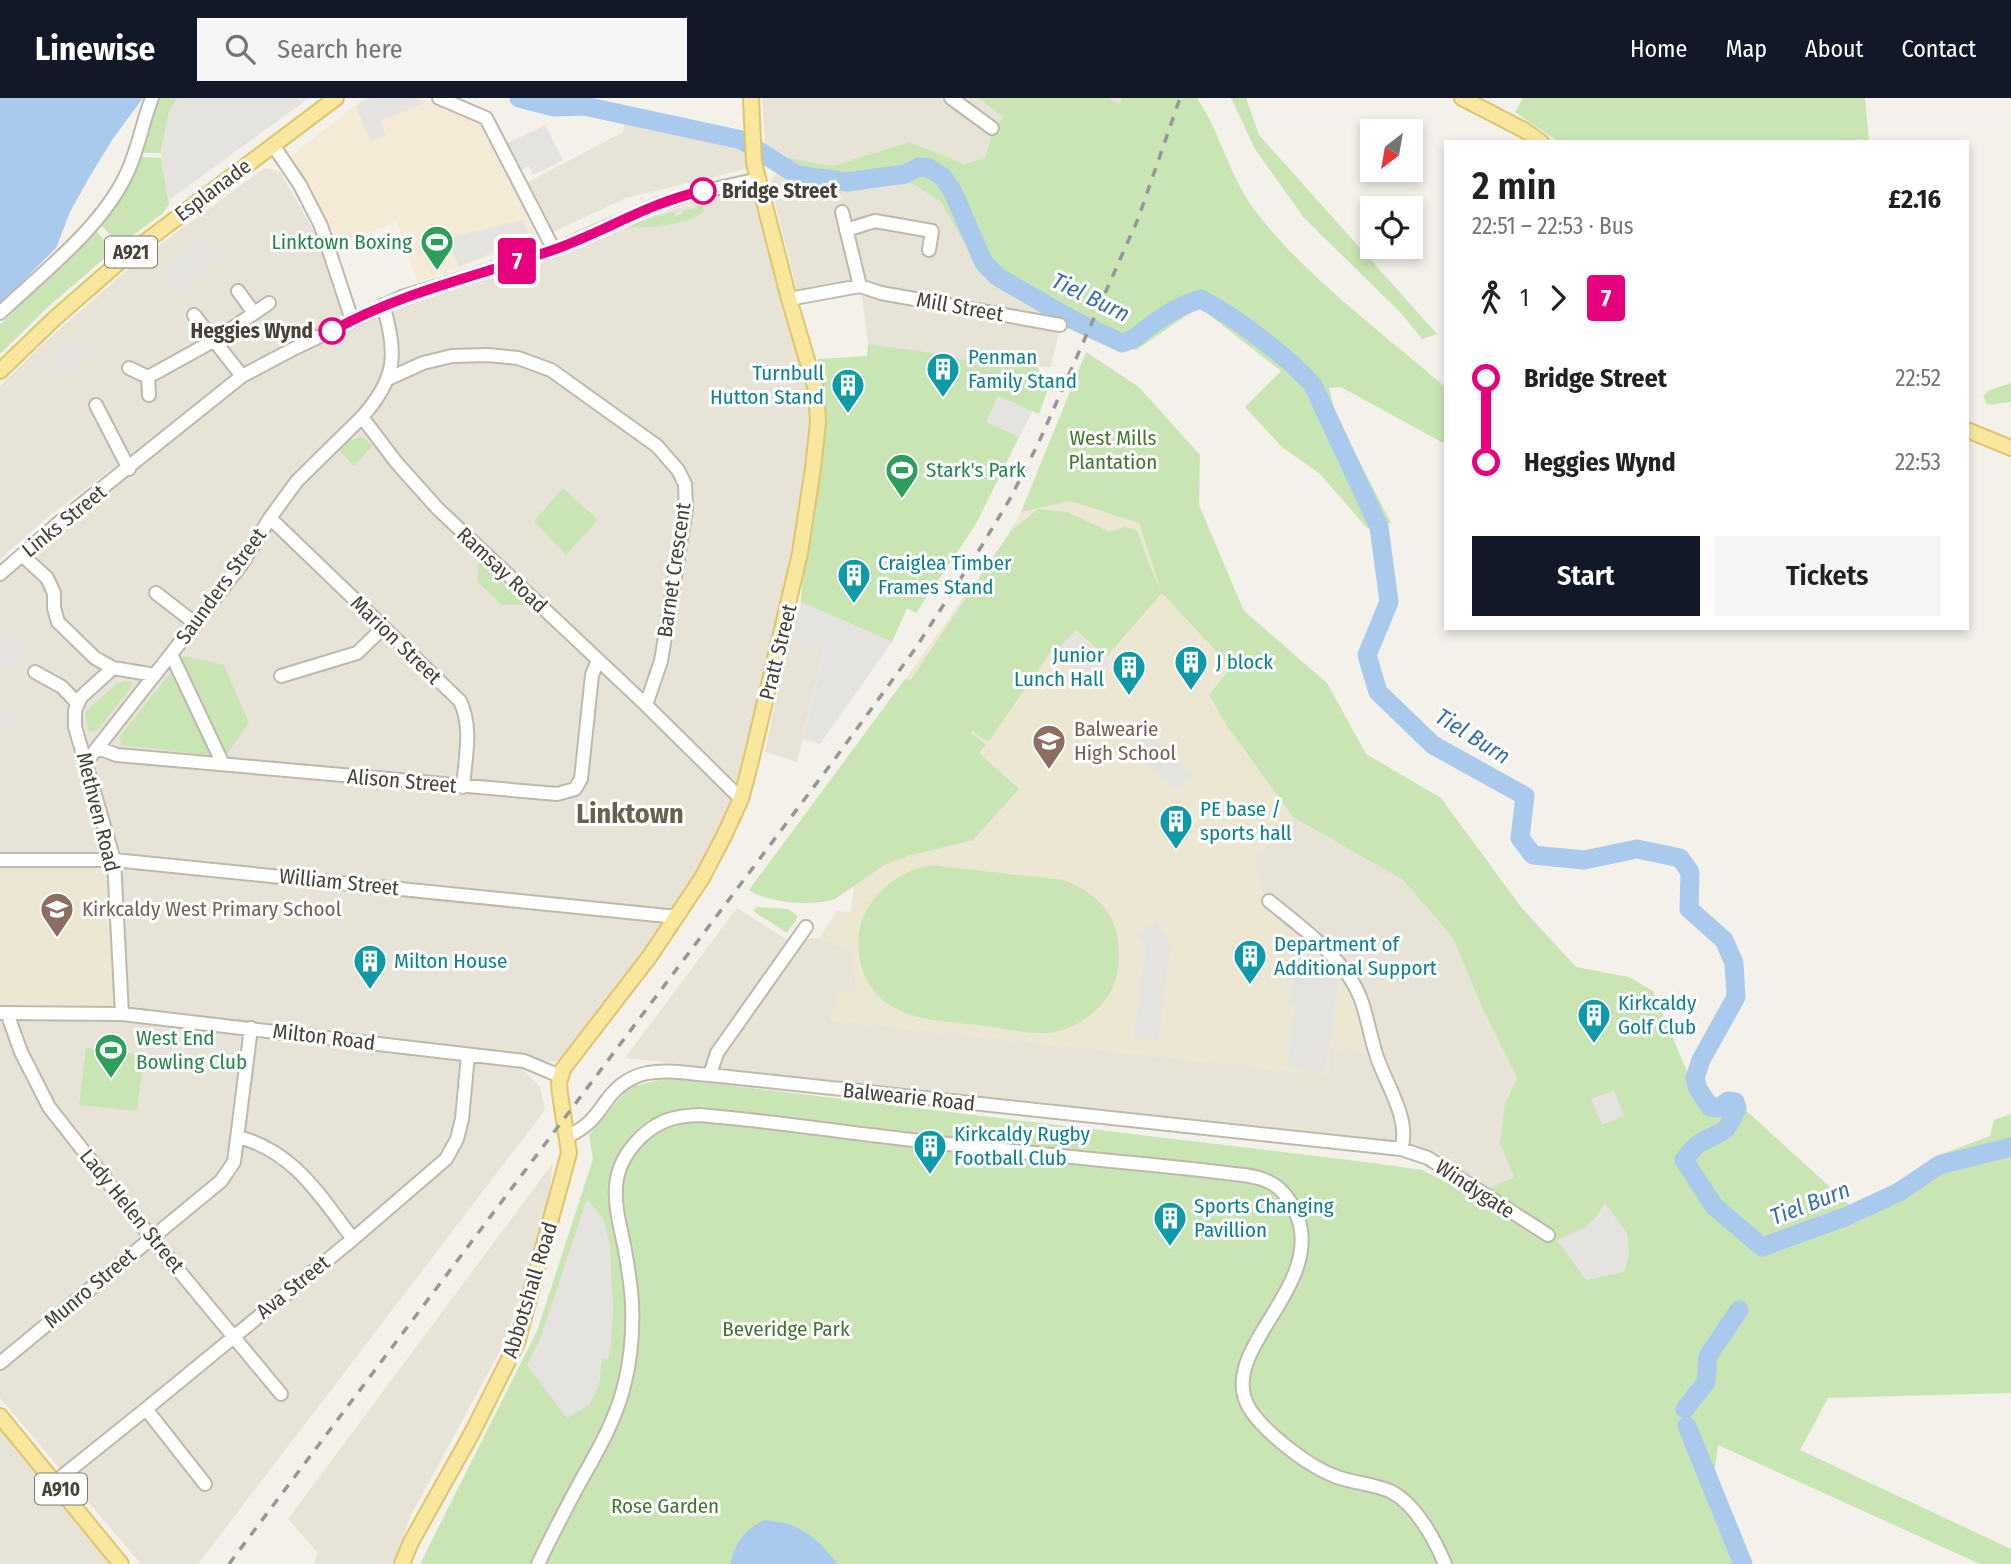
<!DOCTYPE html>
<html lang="en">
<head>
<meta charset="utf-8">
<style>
	:root { --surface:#fff; --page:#f6f6f6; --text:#202124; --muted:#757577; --accent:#111827 }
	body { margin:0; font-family:"Fira Sans Condensed",sans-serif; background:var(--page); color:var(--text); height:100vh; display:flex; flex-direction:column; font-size:26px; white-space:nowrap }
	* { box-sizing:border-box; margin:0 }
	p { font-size:23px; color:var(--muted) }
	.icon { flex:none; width:38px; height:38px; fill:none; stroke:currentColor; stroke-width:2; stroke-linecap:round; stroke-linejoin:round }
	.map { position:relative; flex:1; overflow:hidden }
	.drawer { position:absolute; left:1444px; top:42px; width:525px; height:490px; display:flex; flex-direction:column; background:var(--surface); border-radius:0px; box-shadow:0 4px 10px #0003 }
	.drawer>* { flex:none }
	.badge { padding:0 14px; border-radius:5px; font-size:24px; line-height:46px }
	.needle { width:46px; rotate:211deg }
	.controls { position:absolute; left:1360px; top:21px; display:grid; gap:14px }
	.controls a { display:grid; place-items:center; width:63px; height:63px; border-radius:0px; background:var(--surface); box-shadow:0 4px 10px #0003; font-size:35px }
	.map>.badge { position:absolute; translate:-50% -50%; box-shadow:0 0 0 4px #fff }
	.legs { display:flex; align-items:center; gap:10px; height:77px; padding:0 28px; font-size:23px }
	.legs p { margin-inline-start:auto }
	.head { display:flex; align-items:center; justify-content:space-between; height:119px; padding:0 28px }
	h1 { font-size:38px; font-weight:600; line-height:52px }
	.cta { display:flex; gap:14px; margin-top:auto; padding:14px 28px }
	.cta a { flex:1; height:80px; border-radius:0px; background:var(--accent); color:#fff; font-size:28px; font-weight:600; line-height:80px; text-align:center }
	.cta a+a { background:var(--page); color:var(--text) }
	ul { padding:0 28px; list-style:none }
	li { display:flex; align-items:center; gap:24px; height:84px; font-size:26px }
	li i { display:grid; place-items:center; width:10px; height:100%; margin:0 9px; background:currentColor }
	li i::after { content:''; width:18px; height:18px; margin:-9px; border:5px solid; border-radius:50%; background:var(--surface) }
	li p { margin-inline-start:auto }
	li:first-child i { background:linear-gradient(#0000 50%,currentColor 0) }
	li:last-child i { background:linear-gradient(currentColor 50%,#0000 0) }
	header { display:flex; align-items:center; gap:42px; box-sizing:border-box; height:98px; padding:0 35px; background:var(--accent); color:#fff }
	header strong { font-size:33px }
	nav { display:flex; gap:38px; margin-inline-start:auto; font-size:24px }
	.search { width:490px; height:63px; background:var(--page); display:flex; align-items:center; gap:18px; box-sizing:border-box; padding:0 24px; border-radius:0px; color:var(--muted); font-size:26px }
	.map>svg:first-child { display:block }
</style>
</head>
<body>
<header>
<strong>Linewise</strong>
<div class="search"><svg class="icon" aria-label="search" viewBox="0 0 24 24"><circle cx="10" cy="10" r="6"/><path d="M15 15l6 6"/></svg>Search here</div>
<nav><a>Home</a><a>Map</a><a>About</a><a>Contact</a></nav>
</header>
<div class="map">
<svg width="2011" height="1466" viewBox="0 0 2011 1466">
	<rect width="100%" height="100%" fill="#f3f1e9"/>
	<path fill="#e7e3d7" d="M762 0H1135L1125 35 965 66 909 44 832 68 789 60 765 45Z
		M625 22 746 51V71L626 100 549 136 523 87 623 34Z
		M265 70 280 74 316 137 342 217 228 279 138 351 48 419 0 461V288L47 242 140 161Z
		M777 73 831 89 911 85 941 104 977 168 1002 189 1062 219 1051 269 982 265 920 253 868 246 861 190 798 196 770 85Z
		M741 91 754 102 809 300 808 364 789 479 743 673 711 753 656 844 561 964 117 912 109 767 0 770V481L235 287 409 202 566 153 651 118Z
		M788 542 824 552 797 664 765 654Z
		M1293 719 1403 782 1453 840 1480 905 1517 980 1505 1006 1514 1079 1485 1092 1416 1049 1384 1041 625 960 737 810 787 842 819 840 851 853 857 894 840 893 830 922 1223 966 1265 806 1254 763Z
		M52 918 236 934 520 969 540 989 545 1012 198 1466H141L0 1300V920Z
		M553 1065 549 1095 528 1179 501 1251 411 1417 393 1466H314L318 1455 288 1421Z
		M0 1331 16 1350 111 1466H0Z"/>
	<path fill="#f4ead5" d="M364 0H421L480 23 538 141 418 184 397 123 334 148 318 104 290 59Z"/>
	<path fill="#ebe7d3" d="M1070 403 1139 425 1162 494 1231 569 1209 597 1227 628 1293 719 1254 763 1265 806 1312 844 1333 866 1351 889 1363 920 1367 956 1330 949 1329 978 829 922 840 892 857 893 851 853 819 840 837 813 851 814 854 789 826 804 780 803 757 797 749 792 899 590 1004 443 1021 414Z
		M109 766 117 912 0 911V770Z"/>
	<path fill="#cae5b4" d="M159 0H178L169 14 161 55H142Z
		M979 0H1109L1120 6 1122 0H1197C1220 34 1229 76 1253 110 1302 176 1383 235 1445 289V346L1341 289 1329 290 1337 320 1391 425 1367 430 1320 376 1282 349 1245 309 1281 273 1199 209 1136 252 1120 248 1002 189 977 168 941 104 911 85 831 89 777 73 789 60 832 68 909 44 965 66 985 60 991 39 1003 19Z
		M1231 0H1246L1259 37 1437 236 1422 241 1401 215 1304 120 1255 51Z
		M1523 0H1865L1869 44H1559L1515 14Z
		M140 59 162 60 169 106 163 115 120 147 101 127 122 99Z
		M702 107 704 114C690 126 647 131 628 129L641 123 674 114 676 118 683 116V113Z
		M96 132 113 153 49 208 0 256V227Z
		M868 246 920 253 982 265 1037 268 1048 291 1039 316 1032 313 976 426 916 515 907 510 892 544 801 504C803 455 818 408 823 359 827 326 821 293 818 261L867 258Z
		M1086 254 1139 289 1200 357 1199 407 1244 513 1327 585 1366 656 1441 700 1521 809 1576 869 1629 879 1653 893 1691 983 1712 998 1738 1005 1854 1111 1939 1057 1990 1038 1994 1022 2011 1016V1295L1828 1300 1800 1352 2011 1451V1466H1980L1718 1347 1714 1377 1753 1466H420L537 1233 593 1061 589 1037 629 989 668 980 1374 1065 1422 1072 1478 1099 1485 1092 1514 1079 1500 1045 1505 1006 1517 980 1480 905 1453 840 1403 782 1293 719 1227 628 1209 597 1231 569 1162 495 1106 559 1076 532 1055 553 1053 551 988 644 972 633 971 635 986 647 979 655 1019 691 973 742 908 758 884 767 835 801C811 809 770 805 749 792L905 581 910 583 1011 433 1038 411 1067 414 1110 434 1125 429 1137 432 1155 481 1160 490 1139 425 1070 403 1021 414Z
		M2011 285V304L1987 307 1983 298 1990 292Z
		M360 339 366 341 372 348 354 368 340 353 349 343Z
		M563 390 598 422 566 457 534 423Z
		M479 462 525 507H502L477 483Z
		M184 558 224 567 249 625 225 659 122 647 120 638Z
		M124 583 132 584 131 589 97 633 89 634 85 614 116 586Z
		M931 767 1063 782C1090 791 1114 812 1118 841 1119 855 1120 870 1115 883 1107 910 1075 933 1047 935 1025 936 1000 930 978 927 935 922 884 923 864 876 843 824 880 777 931 767Z
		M757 809 788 811 798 818 787 835 753 813Z
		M86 950 144 957 137 1013 79 1007Z"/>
	<path fill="#e5e3e0" d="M178 0H309L169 102 162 70 161 51 169 14Z
		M370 0H415L425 5 380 23 386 38 370 42 356 8Z
		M545 27 563 62 533 77 529 68 519 73 506 46Z
		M523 122 530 141 458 168 449 140Z
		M201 140 218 159 177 198 159 180Z
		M72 243 86 246 93 253 64 282 48 266Z
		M998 298 1032 313 1019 339 986 324Z
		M801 504 892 544 820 646 803 641 824 553 788 542Z
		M0 533 27 553 0 578Z
		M1075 533 1110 565 1091 585 1056 554Z
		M0 604 21 623 7 633 0 624Z
		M1146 634 1193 675 1177 693 1130 651Z
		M1156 823 1171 846 1158 942 1134 939 1146 851 1137 836Z
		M1294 874 1338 881 1325 974 1287 969 1296 908 1289 906Z
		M1614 992 1624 1018 1602 1027 1591 1001Z
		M587 1101 603 1121 610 1146 613 1213 611 1249 608 1262 602 1260 599 1287 590 1306 567 1320 527 1267 540 1241Z
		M1605 1105 1627 1135 1629 1156 1624 1174 1586 1182 1557 1142 1584 1130 1596 1119Z"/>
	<path fill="#a9caec" d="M0 0H143L112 42 90 78 70 114 56 150 0 206Z
		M765 1422C801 1425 816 1439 838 1466H730C736 1444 744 1431 765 1422Z"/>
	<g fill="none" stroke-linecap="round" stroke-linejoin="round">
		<path stroke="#a9caec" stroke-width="19" d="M519 0 554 9 584 8 742 42 797 77 847 84 905 76 919 69 929 70 943 79 953 94 984 165 998 179 1071 221 1122 245C1139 240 1137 237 1150 228 1165 217 1183 206 1201 201 1235 219 1287 258 1313 287L1379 429 1389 504 1367 557 1378 594 1433 647 1525 698 1520 740 1533 757 1584 762 1637 751 1680 760 1690 774 1689 811 1724 842 1734 865 1736 899 1701 962 1695 980 1698 991 1710 1009 1719 1010 1728 1003 1735 1004 1737 1010C1724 1040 1725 1030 1700 1045 1694 1048 1689 1056 1684 1062L1714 1108 1762 1149 1845 1119 1899 1094 1939 1067 2011 1049
			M1685 1311 1706 1284 1708 1258 1739 1212
			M1687 1328 1743 1466"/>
		<defs>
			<path id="minor" d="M439 0 486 20 554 152
				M951 0 992 30
				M273 47 300 87 321 128 352 222
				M842 114 860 188
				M846 132 875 123 932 133 929 152
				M238 193 254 215
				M789 201 860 188 881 195 1060 227
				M383 207C398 256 396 281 362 319L396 364 438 411 646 607 741 701
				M0 215C43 174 101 130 126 77 138 53 142 25 152 0
				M194 217 242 278
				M129 270 148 279 149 297
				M148 279 215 242 269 205
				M390 280 423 265 452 258 488 257 518 260 551 272 657 348 678 372 685 386 686 411 661 563 646 607
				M96 307 129 371
				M270 420 460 603C473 630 465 660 463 689
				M22 457 47 480 54 495V510L58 524 95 560 113 570 155 577
				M0 476 62 422 242 278 295 250 402 199 554 152 656 107 691 96 759 81
				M156 495 196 526
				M171 556 223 666
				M113 570 81 599 75 612V629L114 762 122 916
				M35 574 62 589 78 606
				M281 578 357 555 383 530
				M98 650 117 657 557 696 575 691 581 681 592 577 598 562
				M87 663 241 467 270 420 297 383 362 319
				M0 762H114L677 819
				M1269 803C1296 825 1324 845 1345 873 1367 901 1366 927 1377 959 1386 986 1411 1022 1401 1051
				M0 915 122 916 524 963 560 978
				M7 915 21 954 49 1009 151 1139 281 1296
				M710 977 717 955 806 829
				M568 1038C588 1029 595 1019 607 1002 635 964 669 974 710 977L1401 1051 1428 1060 1548 1137
				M238 1039C294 1053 320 1098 353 1141
				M0 1265 221 1083 234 1064 251 930
				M146 1311 205 1386
				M55 1384 146 1311 353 1141 446 1061 457 1041 462 1021 468 957
				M538 1466C551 1439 565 1412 579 1386 597 1354 617 1320 625 1284 631 1260 633 1230 632 1205 631 1188 628 1169 625 1152 616 1108 604 1075 641 1039 659 1022 675 1018 699 1017 773 1023 847 1035 922 1043 981 1050 1041 1056 1101 1062 1143 1066 1185 1070 1226 1075 1240 1077 1257 1077 1269 1084 1285 1091 1296 1111 1300 1127 1316 1197 1213 1257 1251 1313 1268 1337 1309 1369 1337 1379 1354 1385 1373 1386 1390 1393 1415 1405 1435 1442 1445 1466"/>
			<path id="major" d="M1462 0 1524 32 1541 44
				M0 273 54 221 125 159 336 0
				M1967 332 2011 350
				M0 1318 121 1466
				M402 1466 411 1444 472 1335 517 1245 569 1055 560 996 559 985 563 971 650 858 702 780 724 738 741 701 751 663 800 455 813 370 818 324 816 292 789 201 754 65 751 0"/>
		</defs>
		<use href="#minor" stroke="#beb9ac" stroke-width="16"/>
		<use href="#major" stroke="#dcc66e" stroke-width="18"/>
		<use href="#minor" stroke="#fff" stroke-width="12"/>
		<use href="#major" stroke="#f8e79d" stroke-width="14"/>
		<path stroke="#979797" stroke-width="3.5" stroke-dasharray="9 9" stroke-linecap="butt" d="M229 1466 837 658 915 551 981 449 1011 399 1038 346 1138 121 1180 0"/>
	</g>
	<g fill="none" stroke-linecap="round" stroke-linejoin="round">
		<defs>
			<path id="line-1" d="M332 233C401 194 478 178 553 152 604 134 650 104 703 93"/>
		</defs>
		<use href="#line-1" stroke="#fff" stroke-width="16"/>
		<use href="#line-1" stroke="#e6007e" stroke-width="10"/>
	</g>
	<defs>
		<symbol id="stadium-pin" viewBox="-11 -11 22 30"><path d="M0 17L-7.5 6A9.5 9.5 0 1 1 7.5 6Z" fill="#2e9e5b" stroke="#fff"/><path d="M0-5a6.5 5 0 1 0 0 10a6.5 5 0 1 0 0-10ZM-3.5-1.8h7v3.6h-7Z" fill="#fff"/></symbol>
		<symbol id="building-pin" viewBox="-11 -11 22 30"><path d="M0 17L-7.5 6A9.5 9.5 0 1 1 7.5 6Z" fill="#0f9aa8" stroke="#fff"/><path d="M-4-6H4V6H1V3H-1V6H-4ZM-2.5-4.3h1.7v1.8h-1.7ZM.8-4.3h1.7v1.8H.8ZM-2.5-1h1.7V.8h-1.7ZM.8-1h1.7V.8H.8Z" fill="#fff"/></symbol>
		<symbol id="school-pin" viewBox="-11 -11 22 30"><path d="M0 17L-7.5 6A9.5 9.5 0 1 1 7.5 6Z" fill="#8d6e63" stroke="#fff"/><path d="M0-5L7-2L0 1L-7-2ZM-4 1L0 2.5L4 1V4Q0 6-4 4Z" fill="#fff"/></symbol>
	</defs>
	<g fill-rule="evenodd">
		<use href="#stadium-pin" x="418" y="125" width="38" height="52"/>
		<use href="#building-pin" x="924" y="252" width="38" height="52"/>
		<use href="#building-pin" x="829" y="268" width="38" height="52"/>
		<use href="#stadium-pin" x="883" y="353" width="38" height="52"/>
		<use href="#building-pin" x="835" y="458" width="38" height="52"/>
		<use href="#building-pin" x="1172" y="545" width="38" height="52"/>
		<use href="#building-pin" x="1110" y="550" width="38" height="52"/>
		<use href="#school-pin" x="1030" y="624" width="38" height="52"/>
		<use href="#building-pin" x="1157" y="704" width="38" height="52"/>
		<use href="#school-pin" x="38" y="792" width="38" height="52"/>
		<use href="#building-pin" x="1231" y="839" width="38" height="52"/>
		<use href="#building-pin" x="351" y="844" width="38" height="52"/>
		<use href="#building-pin" x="1575" y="898" width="38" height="52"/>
		<use href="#stadium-pin" x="92" y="933" width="38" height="52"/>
		<use href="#building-pin" x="911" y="1029" width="38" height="52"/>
		<use href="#building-pin" x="1151" y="1101" width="38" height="52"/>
	</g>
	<g fill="#fff" stroke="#e6007e" stroke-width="3.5">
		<circle cx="703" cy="93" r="12"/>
		<circle cx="332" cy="233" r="12"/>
	</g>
	<g text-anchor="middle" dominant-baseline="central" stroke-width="6" stroke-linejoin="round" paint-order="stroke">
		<g fill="#fff" stroke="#7e7b73" stroke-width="2">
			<rect x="105" y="138.5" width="52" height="31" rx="5"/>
			<rect x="35" y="1375.5" width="52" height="31" rx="5"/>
		</g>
		<g font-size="19" font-weight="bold" fill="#464237">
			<text x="131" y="154">A921</text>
			<text x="61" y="1391">A910</text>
		</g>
		<g font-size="21" fill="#464237" stroke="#fff">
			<text transform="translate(213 92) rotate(-37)">Esplanade</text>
			<text transform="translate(960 209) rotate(10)">Mill Street</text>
			<text transform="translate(64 423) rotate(-39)">Links Street</text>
			<text transform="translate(502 472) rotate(43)">Ramsay Road</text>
			<text transform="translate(674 472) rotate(-82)">Barnet Crescent</text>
			<text transform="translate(221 488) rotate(-54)">Saunders Street</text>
			<text transform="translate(396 542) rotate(44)">Marion Street</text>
			<text transform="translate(778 554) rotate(-76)">Pratt Street</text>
			<text transform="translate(402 683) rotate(5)">Alison Street</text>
			<text transform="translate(98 714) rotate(76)">Methven Road</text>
			<text transform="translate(339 784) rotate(6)">William Street</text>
			<text transform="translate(324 939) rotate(7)">Milton Road</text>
			<text transform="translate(909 999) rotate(6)">Balwearie Road</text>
			<text transform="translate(1475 1091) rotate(33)">Windygate</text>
			<text transform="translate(132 1113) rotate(51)">Lady Helen Street</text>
			<text transform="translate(293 1189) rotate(-39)">Ava Street</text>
			<text transform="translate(90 1190) rotate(-40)">Munro Street</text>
			<text transform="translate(530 1192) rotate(-73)">Abbotshall Road</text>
		</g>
		<g font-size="21" font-weight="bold" fill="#464237" stroke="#fff" text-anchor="start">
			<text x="722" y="93">Bridge Street</text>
			<text x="313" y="233" text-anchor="end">Heggies Wynd</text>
		</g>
		<g font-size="21" fill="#27864d" stroke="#fff" text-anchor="start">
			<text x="412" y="144" text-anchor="end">Linktown Boxing</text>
			<text x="926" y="372">Stark's Park</text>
			<text x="136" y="940">West End<tspan x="136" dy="24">Bowling Club</tspan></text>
		</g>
		<g font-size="21" fill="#0d838f" stroke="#fff" text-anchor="start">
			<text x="968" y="259">Penman<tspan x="968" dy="24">Family Stand</tspan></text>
			<text x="824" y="275" text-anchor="end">Turnbull<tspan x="824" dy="24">Hutton Stand</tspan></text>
			<text x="878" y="465">Craiglea Timber<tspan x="878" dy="24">Frames Stand</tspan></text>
			<text x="1104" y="557" text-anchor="end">Junior<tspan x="1104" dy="24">Lunch Hall</tspan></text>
			<text x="1216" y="564">J block</text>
			<text x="1200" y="711">PE base /<tspan x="1200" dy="24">sports hall</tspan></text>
			<text x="1274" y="846">Department of<tspan x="1274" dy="24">Additional Support</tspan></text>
			<text x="394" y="863">Milton House</text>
			<text x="1618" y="905">Kirkcaldy<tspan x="1618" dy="24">Golf Club</tspan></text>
			<text x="954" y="1036">Kirkcaldy Rugby<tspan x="954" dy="24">Football Club</tspan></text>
			<text x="1194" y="1108">Sports Changing<tspan x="1194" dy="24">Pavillion</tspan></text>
		</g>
		<g font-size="21" fill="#42752e" stroke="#fff">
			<text x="1113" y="340">West Mills<tspan x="1113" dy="24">Plantation</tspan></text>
			<text x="786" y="1231">Beveridge Park</text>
			<text x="665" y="1408">Rose Garden</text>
		</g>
		<g font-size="21" fill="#785e54" stroke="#fff" text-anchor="start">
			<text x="1074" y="631">Balwearie<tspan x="1074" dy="24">High School</tspan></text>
			<text x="82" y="811">Kirkcaldy West Primary School</text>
		</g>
		<g font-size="23" font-style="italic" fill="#376fac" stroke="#fff">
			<text transform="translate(1091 199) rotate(26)">Tiel Burn</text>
			<text transform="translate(1473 638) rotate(32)">Tiel Burn</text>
			<text transform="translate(1810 1105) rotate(-21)">Tiel Burn</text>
		</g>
		<g font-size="28" font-weight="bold" fill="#68614f" stroke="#fff">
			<text x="630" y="715">Linktown</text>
		</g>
	</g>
</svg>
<div class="controls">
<a><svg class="needle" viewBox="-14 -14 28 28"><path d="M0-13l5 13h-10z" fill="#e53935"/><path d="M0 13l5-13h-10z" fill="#757577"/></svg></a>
<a><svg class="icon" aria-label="locate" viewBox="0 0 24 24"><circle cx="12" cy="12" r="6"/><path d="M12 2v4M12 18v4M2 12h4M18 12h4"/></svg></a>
</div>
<b class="badge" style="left:517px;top:163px;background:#e6007e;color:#fff">7</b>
<section class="drawer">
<div class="head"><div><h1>2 min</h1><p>22:51 – 22:53 · Bus</p></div><b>£2.16</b></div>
<div class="legs"><svg class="icon" aria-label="walk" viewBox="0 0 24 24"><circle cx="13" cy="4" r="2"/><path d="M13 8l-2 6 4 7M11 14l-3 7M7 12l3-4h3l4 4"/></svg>1<svg class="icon" aria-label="forward" viewBox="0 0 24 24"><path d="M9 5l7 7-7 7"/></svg><b class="badge" style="background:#e6007e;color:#fff">7</b></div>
<ul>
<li><i style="color:#e6007e"></i><b>Bridge Street</b><p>22:52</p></li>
<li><i style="color:#e6007e"></i><b>Heggies Wynd</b><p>22:53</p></li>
</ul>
<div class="cta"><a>Start</a><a>Tickets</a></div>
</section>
</div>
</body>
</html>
